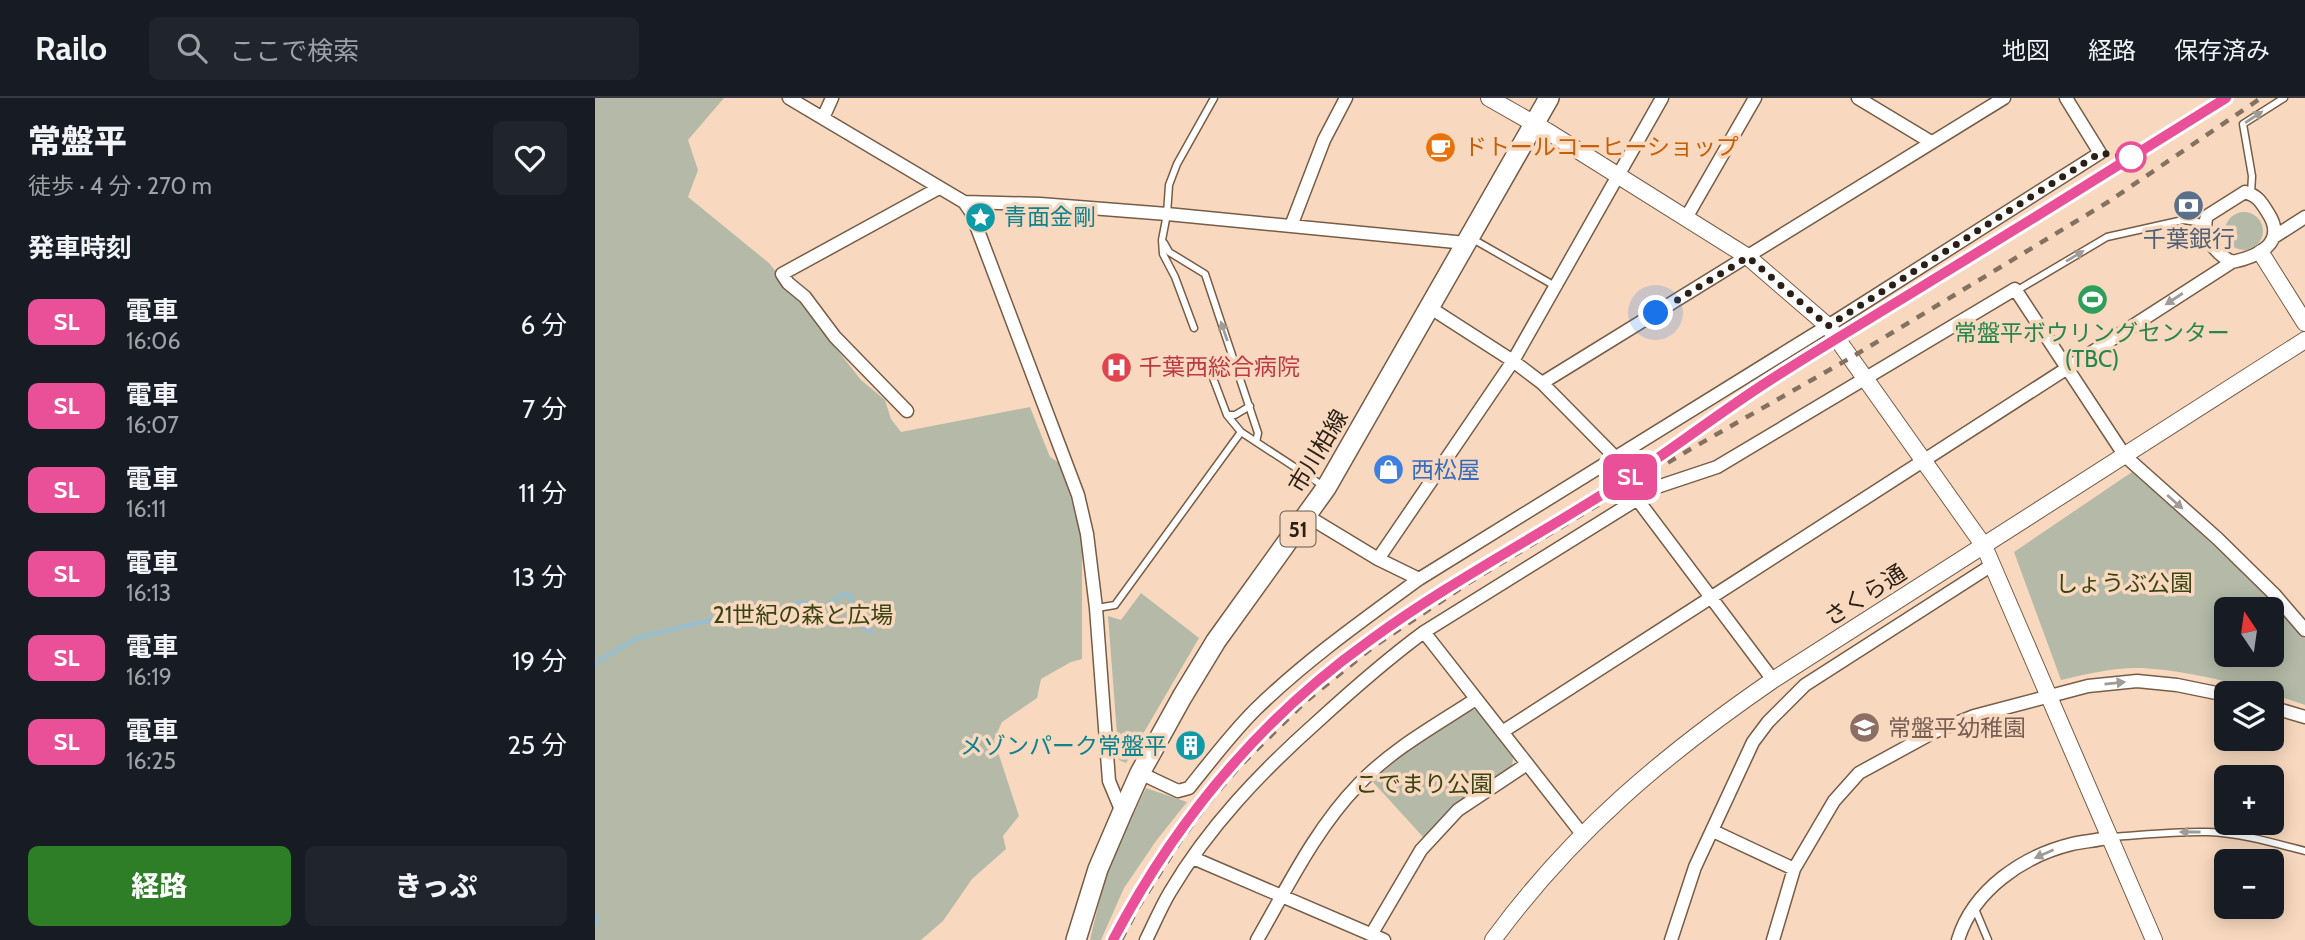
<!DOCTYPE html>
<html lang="ja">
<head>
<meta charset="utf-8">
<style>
	:root { --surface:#171b24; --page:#20242c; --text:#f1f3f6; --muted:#9ea1a6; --line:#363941; --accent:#2e7d27 }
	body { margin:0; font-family:Cabin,"Noto Sans JP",sans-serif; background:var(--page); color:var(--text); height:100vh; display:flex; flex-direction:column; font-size:26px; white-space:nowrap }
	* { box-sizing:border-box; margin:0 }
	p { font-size:23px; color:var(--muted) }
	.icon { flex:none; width:38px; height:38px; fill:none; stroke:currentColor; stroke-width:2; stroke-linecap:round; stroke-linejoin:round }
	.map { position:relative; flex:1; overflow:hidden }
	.details { display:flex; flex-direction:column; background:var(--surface); width:595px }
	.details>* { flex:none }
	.badge { padding:0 14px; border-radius:10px; font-size:24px; line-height:46px }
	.needle { width:46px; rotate:347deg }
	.buttons { position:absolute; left:1619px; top:499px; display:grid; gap:14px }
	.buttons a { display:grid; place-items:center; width:70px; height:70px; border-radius:10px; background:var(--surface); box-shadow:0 4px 18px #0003; font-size:35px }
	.you { position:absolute; width:35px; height:35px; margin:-18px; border:5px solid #fff; border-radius:50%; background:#1a73e8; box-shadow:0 0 0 10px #1a73e833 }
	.map>.badge { position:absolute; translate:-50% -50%; box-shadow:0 0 0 4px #fff }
	h2 { padding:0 28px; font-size:26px; line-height:63px }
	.round { display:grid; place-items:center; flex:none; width:74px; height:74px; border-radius:10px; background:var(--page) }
	.summary { display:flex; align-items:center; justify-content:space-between; height:119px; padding:0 28px }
	h1 { font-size:33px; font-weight:800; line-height:52px }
	.action { display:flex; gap:14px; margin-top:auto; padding:14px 28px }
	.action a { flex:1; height:80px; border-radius:10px; background:var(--accent); color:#fff; font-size:28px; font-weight:800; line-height:80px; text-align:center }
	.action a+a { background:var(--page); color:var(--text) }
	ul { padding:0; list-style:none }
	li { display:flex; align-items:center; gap:21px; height:84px; padding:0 28px }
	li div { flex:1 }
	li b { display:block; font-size:26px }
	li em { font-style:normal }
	li .badge { min-width:77px; font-weight:700; text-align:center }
	header { display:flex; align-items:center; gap:42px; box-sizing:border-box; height:98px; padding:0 35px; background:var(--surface); border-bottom:2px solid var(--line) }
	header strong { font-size:33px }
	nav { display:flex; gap:38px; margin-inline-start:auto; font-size:24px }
	.search { width:490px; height:63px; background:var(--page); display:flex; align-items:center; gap:18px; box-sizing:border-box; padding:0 24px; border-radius:10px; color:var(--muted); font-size:26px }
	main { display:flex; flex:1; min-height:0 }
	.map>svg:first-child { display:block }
</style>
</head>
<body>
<header>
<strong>Railo</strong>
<div class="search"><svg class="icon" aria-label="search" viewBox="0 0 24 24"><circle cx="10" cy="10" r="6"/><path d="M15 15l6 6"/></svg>ここで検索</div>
<nav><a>地図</a><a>経路</a><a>保存済み</a></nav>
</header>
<main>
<section class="details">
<div class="summary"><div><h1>常盤平</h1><p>徒歩 · 4 分 · 270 m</p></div><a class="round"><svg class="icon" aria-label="heart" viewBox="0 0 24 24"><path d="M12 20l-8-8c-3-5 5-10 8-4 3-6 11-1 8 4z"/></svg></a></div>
<h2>発車時刻</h2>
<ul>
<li><span class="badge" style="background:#e95098;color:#fff">SL</span><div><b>電車</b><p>16:06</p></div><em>6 分</em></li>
<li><span class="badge" style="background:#e95098;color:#fff">SL</span><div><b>電車</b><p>16:07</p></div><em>7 分</em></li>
<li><span class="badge" style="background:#e95098;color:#fff">SL</span><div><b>電車</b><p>16:11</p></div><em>11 分</em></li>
<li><span class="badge" style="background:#e95098;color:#fff">SL</span><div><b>電車</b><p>16:13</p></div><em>13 分</em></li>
<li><span class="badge" style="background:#e95098;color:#fff">SL</span><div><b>電車</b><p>16:19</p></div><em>19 分</em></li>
<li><span class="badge" style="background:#e95098;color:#fff">SL</span><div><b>電車</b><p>16:25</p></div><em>25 分</em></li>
</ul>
<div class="action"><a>経路</a><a>きっぷ</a></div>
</section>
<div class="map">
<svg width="1710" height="842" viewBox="0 0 1710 842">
	<rect width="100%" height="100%" fill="#f8d9bf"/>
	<path fill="#b4baa7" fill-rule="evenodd" d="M0 0H129L93 42 103 72 93 99 174 165 266 282 290 302 296 321 306 334 435 309 455 359 466 366 487 439V561L476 564 446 581 442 600 407 624 399 642 424 718 408 738 411 751 377 781 348 823 326 842H0Z
		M1630 133a19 19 0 1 1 38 0a19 19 0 1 1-38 0Z
		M1537 374 1688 509 1710 541V607C1661 590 1600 573 1547 570 1521 569 1491 576 1466 582L1419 454ZM1631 511H1676V556H1631Z
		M546 495 604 540 531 665 524 662 513 518 526 522Z
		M875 612H881L918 660 917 669 863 705 829 740 777 683 814 652Z
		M551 690 592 704 561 743 529 790 506 842H495L511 774Z"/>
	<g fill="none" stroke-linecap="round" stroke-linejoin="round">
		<path stroke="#9bbecd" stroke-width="4.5" d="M0 565 42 540 116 522 129 516 149 520 194 509 205 504 230 508 249 496 255 497 267 528 277 535
			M0 816 3 825"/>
		<defs>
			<path id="lane" d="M1656 96 1657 78 1648 26 1689 0
				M876 140 960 188
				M569 145 574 154 610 176 663 335 661 344
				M1421 193 1512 139 1588 122 1609 125
				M599 230 580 179 568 156 567 142 572 116 574 87 582 66 619 0
				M612 264 632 317 646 334 730 389
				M632 317H640L655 308
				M502 510 520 507 646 334
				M1515 739C1548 737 1580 733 1613 734 1645 735 1679 745 1710 753
				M1380 811 1393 842"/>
			<path id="street" d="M194 0 369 104 376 114 483 397 492 436 501 510 514 683 527 714
				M1263 0 1336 44
				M228 20 237 0
				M1650 94C1663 98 1666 104 1673 115 1693 145 1662 159 1637 164 1621 156 1605 137 1612 118Z
				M369 104 445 106 572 116 871 145
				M1091 120 1160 0
				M696 128 729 42 751 0
				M1679 139 1710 119
				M834 209 918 263 947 285 1020 359
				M947 285 1409 0
				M312 313 240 239 210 199 193 185 187 176 344 90
				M1042 401 1178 582
				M712 418 783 461 824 481
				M783 461 918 263 1067 0
				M829 534 987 736
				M1676 609 1710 619
				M907 634 1637 164
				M545 675 583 693 594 690C615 664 636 636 660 612 710 563 768 522 824 481L1239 224 1505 55 1471 0
				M1118 733 1199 771
				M598 760 789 842
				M776 837 826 752 863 712 932 666
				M551 842C559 826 566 809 575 794 614 728 666 674 722 624 757 592 791 562 829 534L1062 389 1122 369 1420 191 1530 358 1623 441 1679 496 1710 532
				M662 842C693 788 721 730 764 686 797 651 841 627 881 601
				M1076 842 1100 769 1158 644 1173 624 1210 587 1397 467
				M1178 842 1199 771 1239 703 1264 675 1339 634 1379 618 1493 588 1542 583 1582 587 1631 597
				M1363 842C1378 792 1428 758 1477 746 1489 743 1502 743 1515 739"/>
			<path id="secondary" d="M894 0 952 33 1153 159 1233 228 1389 448 1559 842
				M1666 155 1710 225
				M898 842C976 735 1069 657 1178 582L1710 242"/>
			<path id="primary" d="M481 842 503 771 527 715 545 675 587 599 621 543 731 390 954 0"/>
		</defs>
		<use href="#lane" stroke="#775c46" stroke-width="9"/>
		<use href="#street" stroke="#775c46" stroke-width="15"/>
		<use href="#secondary" stroke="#775c46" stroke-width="18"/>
		<use href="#primary" stroke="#775c46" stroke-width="22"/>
		<use href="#lane" stroke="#fff" stroke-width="6"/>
		<use href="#street" stroke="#fff" stroke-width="12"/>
		<use href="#secondary" stroke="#fff" stroke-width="16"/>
		<use href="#primary" stroke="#fff" stroke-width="19"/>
		<path stroke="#857160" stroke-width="4.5" stroke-dasharray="9 9" stroke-linecap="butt" d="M1062 361 1166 288 1631 0
			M526 842 544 808 584 745 613 705 645 668 710 604 778 549 875 484 1094 352 1257 259 1513 104 1666 0"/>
	</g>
	<defs><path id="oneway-solid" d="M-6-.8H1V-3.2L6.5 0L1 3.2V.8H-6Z" transform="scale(1.75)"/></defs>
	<g fill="#a09b96">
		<use href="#oneway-solid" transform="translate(1659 19) rotate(-33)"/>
		<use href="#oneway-solid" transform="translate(1480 158) rotate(-31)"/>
		<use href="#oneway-solid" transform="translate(1579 201) rotate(147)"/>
		<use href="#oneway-solid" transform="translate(629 233) rotate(-109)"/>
		<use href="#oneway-solid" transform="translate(1580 404) rotate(42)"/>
		<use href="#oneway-solid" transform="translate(1520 585) rotate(-6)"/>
		<use href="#oneway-solid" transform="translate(1595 734) rotate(180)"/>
		<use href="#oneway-solid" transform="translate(1449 756) rotate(156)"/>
	</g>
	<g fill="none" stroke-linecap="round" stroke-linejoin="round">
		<defs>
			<path id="line" d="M518 842C580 724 665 621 774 543 860 480 955 432 1044 373 1085 345 1125 315 1166 288 1218 254 1271 223 1323 191 1426 128 1529 64 1631 0"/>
		</defs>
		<use href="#line" stroke="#fff" stroke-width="16"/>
		<use href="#line" stroke="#e95098" stroke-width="10"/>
		<path stroke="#2b2016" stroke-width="7" stroke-dasharray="0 12.6" d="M1061 215 1153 159 1233 228 1505 55 1536 59"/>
	</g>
	<defs>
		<symbol id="cafe-disc" viewBox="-11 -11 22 22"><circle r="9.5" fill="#e8710a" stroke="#f8d9bf"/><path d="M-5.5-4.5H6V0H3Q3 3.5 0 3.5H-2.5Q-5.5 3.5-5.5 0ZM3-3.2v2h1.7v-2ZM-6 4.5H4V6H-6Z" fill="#fff"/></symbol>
		<symbol id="bank-disc" viewBox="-11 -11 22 22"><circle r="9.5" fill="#5c6f8a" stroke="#f8d9bf"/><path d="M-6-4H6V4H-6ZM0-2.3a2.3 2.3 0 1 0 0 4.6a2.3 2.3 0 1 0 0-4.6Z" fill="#fff"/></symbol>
		<symbol id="sight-disc" viewBox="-11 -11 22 22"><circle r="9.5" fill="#0f9aa8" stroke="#f8d9bf"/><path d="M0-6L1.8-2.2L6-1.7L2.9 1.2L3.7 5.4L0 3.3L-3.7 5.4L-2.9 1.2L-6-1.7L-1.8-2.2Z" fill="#fff"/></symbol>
		<symbol id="stadium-disc" viewBox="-11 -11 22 22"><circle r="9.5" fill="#2e9e5b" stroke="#f8d9bf"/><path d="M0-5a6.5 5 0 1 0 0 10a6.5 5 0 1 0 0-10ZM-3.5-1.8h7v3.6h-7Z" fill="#fff"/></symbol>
		<symbol id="hospital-disc" viewBox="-11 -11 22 22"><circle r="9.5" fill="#e0444e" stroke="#f8d9bf"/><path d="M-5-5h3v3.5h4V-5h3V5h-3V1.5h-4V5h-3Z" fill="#fff"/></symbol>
		<symbol id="shop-disc" viewBox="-11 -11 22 22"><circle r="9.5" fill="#3f7fe0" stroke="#f8d9bf"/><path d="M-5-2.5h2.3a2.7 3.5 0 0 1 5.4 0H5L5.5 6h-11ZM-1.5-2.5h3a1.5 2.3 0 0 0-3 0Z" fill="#fff"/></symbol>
		<symbol id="school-disc" viewBox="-11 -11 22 22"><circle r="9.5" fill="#8d6e63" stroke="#f8d9bf"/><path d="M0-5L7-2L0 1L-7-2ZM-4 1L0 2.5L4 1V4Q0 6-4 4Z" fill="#fff"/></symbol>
		<symbol id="building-disc" viewBox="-11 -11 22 22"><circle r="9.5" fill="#0f9aa8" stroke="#f8d9bf"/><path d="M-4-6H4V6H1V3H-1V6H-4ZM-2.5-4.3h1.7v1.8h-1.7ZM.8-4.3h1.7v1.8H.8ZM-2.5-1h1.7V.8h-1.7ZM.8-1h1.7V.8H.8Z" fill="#fff"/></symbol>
	</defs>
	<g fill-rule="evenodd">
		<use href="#cafe-disc" x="828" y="32" width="35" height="35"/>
		<use href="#bank-disc" x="1576" y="90" width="35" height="35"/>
		<use href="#sight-disc" x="368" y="102" width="35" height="35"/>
		<use href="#stadium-disc" x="1480" y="184" width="35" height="35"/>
		<use href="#hospital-disc" x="504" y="252" width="35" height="35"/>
		<use href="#shop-disc" x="776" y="354" width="35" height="35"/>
		<use href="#school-disc" x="1252" y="612" width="35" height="35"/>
		<use href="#building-disc" x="578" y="630" width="35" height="35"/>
	</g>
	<circle fill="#fff" stroke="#e95098" stroke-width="3.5" cx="1536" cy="59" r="14"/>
	<g text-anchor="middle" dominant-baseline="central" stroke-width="7" stroke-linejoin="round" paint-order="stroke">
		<rect fill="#f8d9bf" stroke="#685849" stroke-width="2" x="685.5" y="413.5" width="35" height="35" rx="5"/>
		<g font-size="21" font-weight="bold" fill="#2b2016">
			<text x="703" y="431">51</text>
		</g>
		<g font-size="23" fill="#c56008" stroke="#f8d9bf" text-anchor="start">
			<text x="869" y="49">ドトールコーヒーショップ</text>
		</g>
		<g font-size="23" fill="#0d838f" stroke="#f8d9bf" text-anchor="start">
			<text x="409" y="119">青面金剛</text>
			<text x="572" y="648" text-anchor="end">メゾンパーク常盤平</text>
		</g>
		<g font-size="23" fill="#4e5e75" stroke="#f8d9bf">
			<text x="1594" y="141">千葉銀行</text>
		</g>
		<g font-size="23" fill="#27864d" stroke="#f8d9bf">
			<text x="1497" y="235">常盤平ボウリングセンター<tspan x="1497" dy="26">(TBC)</tspan></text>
		</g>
		<g font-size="23" fill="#be3a42" stroke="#f8d9bf" text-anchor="start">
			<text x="544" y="269">千葉西総合病院</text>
		</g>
		<g font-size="23" fill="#2b2016" stroke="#f8d9bf">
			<text transform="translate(723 353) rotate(-59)">市川柏線</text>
			<text transform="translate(1270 497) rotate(-33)">さくら通</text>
		</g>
		<g font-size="23" fill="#366cbe" stroke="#f8d9bf" text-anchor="start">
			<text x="816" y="372">西松屋</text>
		</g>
		<g font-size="23" fill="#384311" stroke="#f8d9bf">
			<text x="1529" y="485">しょうぶ公園</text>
			<text x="208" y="517">21世紀の森と広場</text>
			<text x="829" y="686">こでまり公園</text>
		</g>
		<g font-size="23" fill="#785e54" stroke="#f8d9bf" text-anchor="start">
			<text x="1293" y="630">常盤平幼稚園</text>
		</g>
	</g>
</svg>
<div class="buttons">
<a><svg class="needle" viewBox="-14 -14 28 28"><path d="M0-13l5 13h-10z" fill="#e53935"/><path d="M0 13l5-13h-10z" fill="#9ea1a6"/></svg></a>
<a><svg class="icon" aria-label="layers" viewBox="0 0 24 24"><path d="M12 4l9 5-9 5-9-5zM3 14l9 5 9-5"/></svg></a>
<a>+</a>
<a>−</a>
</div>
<div class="you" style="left:1061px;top:215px"></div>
<b class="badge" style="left:1035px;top:379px;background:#e95098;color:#fff">SL</b>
</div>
</main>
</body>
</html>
